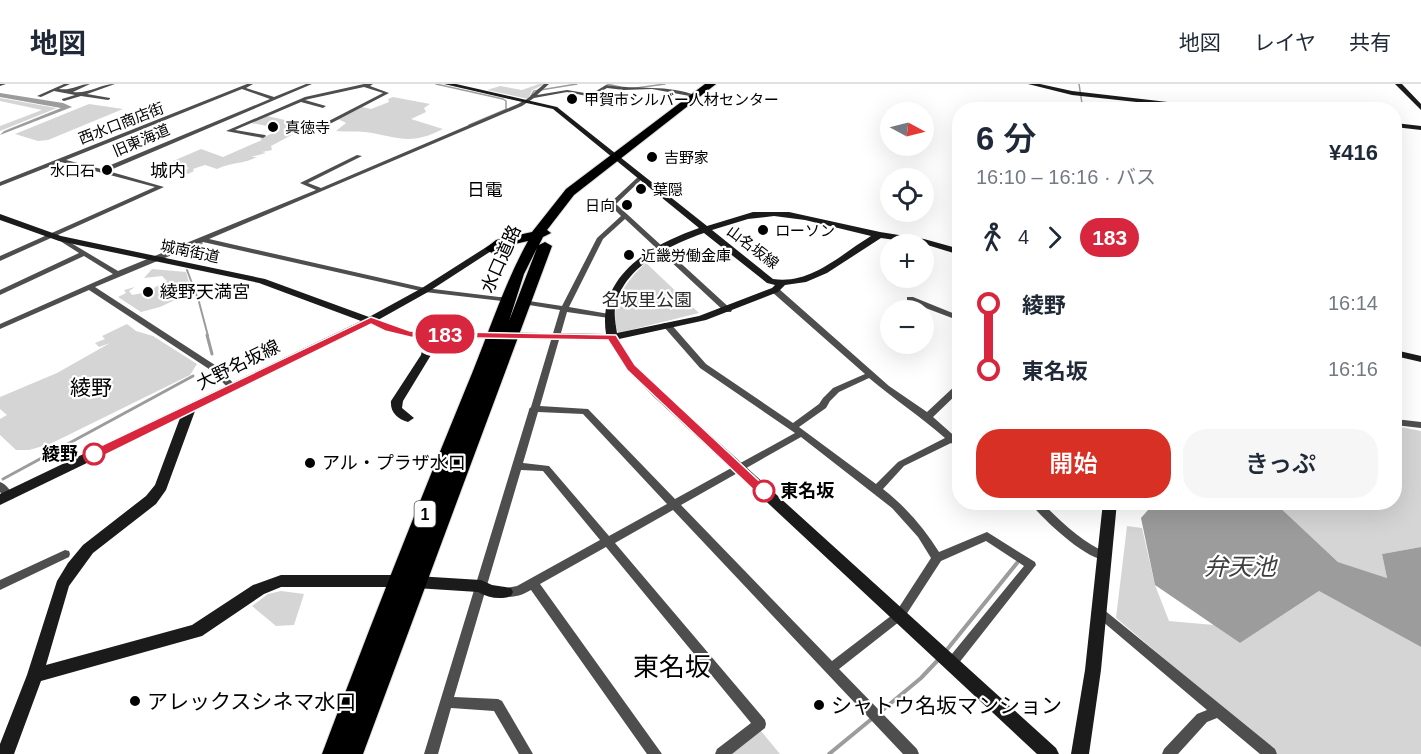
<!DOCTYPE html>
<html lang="ja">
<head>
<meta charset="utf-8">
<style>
	:root { --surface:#fff; --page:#f6f6f7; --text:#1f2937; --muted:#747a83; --line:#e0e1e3; --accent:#d93025 }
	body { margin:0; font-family:Helvetica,"Noto Sans JP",sans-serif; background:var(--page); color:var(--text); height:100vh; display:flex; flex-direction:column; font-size:22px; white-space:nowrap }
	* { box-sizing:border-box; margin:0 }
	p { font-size:20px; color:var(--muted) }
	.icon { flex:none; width:33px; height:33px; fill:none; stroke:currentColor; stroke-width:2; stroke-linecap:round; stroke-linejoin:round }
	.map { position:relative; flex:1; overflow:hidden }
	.drawer { position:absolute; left:952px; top:18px; width:450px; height:408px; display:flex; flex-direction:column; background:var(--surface); border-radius:24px; box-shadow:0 6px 24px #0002 }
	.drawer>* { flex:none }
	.badge { padding:0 12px; border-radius:20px; font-size:21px; line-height:39px }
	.needle { width:39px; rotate:97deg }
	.buttons { position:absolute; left:880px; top:18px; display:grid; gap:12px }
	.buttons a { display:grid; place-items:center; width:54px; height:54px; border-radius:50%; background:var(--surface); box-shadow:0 6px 24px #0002; font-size:30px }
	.map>.badge { position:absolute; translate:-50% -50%; box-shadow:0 0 0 3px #fff }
	.legs { display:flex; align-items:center; gap:9px; height:66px; padding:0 24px; font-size:20px }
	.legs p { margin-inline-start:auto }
	.summary { display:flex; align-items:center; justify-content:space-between; height:102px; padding:0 24px }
	h1 { font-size:33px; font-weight:600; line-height:45px }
	.primary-button { display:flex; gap:12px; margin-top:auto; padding:12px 24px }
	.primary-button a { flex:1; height:69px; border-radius:24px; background:var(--accent); color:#fff; font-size:24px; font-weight:600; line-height:69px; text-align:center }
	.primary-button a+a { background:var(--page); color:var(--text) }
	ul { padding:0 24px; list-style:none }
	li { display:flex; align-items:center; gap:21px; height:66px; font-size:22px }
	li i { display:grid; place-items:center; width:9px; height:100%; margin:0 8px; background:currentColor }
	li i::after { content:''; width:15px; height:15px; margin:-8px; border:4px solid; border-radius:50%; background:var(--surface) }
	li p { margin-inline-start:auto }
	li:first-child i { background:linear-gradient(#0000 50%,currentColor 0) }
	li:last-child i { background:linear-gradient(currentColor 50%,#0000 0) }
	header { display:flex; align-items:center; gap:36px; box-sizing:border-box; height:84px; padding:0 30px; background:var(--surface); border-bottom:2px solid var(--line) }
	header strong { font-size:28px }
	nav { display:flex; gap:33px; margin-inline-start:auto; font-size:21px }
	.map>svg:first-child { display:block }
</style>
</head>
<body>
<header>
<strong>地図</strong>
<nav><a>地図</a><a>レイヤ</a><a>共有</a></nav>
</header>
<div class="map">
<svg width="1421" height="670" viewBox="0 0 1421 670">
	<rect width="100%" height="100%" fill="#fff"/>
	<path fill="#d5d5d5" d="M539 0H545L532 6 528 15 487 6 500 2 522 6Z
		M393 13 430 20 424 24 426 28 411 35 443 45C409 62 400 53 365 48 355 47 346 48 336 47L346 39 338 35 362 23 371 25 389 18 388 15Z
		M0 14 57 24 0 47V42L42 26 0 17Z
		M89 20 123 25 48 56 38 57 15 50Z
		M267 32 298 39 307 35 316 38 271 62 272 66 262 68 266 69 251 73H257C237 82 238 76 217 85L205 81 193 85 194 87 188 90 180 88 189 84 173 77 201 65 223 73 262 56 260 55 275 48 272 47 273 43 251 39Z
		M646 179 699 229 618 249C608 221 626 197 646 179Z
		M152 185 186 188 192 208 160 223 141 228 118 213 126 209 124 206 135 203 129 207 132 211C148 209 153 204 167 197L162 192 144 194Z
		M127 240 136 247 153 252 197 280 190 291 50 360 29 366H16L0 351V335L7 331 0 325V313L57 289 110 259 99 263 95 259 105 255 102 252Z
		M1395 342 1421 347V463L1382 470 1387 494 1338 478 1275 419 1395 418Z
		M1127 442 1142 444 1155 501 1169 537 1214 541 1240 559 1319 507 1421 563V670H1277L1116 534Z
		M281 507 304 510 294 541 276 542 252 522 268 510Z
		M761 647 780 670H732Z"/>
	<path fill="#9c9c9c" d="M0 9 63 19 72 23 0 51 4 47 61 24 0 13Z
		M1154 419H1275L1338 478 1387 494 1382 470 1421 463V563L1319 507 1240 559 1155 501 1141 434Z"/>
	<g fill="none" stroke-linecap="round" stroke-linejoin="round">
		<path stroke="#9c9c9c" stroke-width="1.5" d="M436 0 503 15 506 17V25
			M607 0 620 3
			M1079 0 1083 26
			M636 4 665 0
			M531 12 534 7 577 0
			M469 41 507 25"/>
		<path stroke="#9c9c9c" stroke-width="2" d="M199 161 202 159
			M187 169 192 164
			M187 186 199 218 208 252"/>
		<path stroke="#9c9c9c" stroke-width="3" d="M207 251 212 270
			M3 395 193 292"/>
		<path stroke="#9c9c9c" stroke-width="4" d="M945 568 1017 479
			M879 629 921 594 939 575
			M829 670 874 633"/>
		<defs>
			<path id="highway" d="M705 0H716L574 111 547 146 551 149 543 153 539 161 545 158 552 162 363 670H322C368 547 416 426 466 304 487 255 502 204 528 157L506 162 492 169 485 165 496 156 532 148 566 105ZM537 164 509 237 524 190Z"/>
		</defs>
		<use href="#highway" stroke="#dbdbdb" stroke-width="2"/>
		<path fill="#4e4e4e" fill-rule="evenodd" d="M0 0H6L0 2Z
			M64 0H70L59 5C71 7 79 0 90 0L73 8C88 10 101 0 115 0L87 10 110 14V15L108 16 81 12 64 17 62 16V15L75 11 54 7 41 13 37 12Z
			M247 0H253L246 4 274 13 306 0H312L108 87 164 103 0 177V172L155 103 61 78 0 102V98ZM242 5 270 15 101 85 66 76Z
			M364 0H373L370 2 389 9 324 43 319 42 383 9 364 3 309 15 305 16 326 22 323 24 301 18 235 46 265 51 266 52 263 54 226 47 305 13Z
			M544 0H549L537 11 567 6 591 10 606 1C636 6 669 0 697 12L695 13 652 5 624 6 607 4 592 13 567 8 534 14 522 22 209 155 425 204 499 213H502V217L425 208 203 158 95 203 218 283 235 301 236 303 235 305H229L212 287 89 206 0 245V240L113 190 84 172 0 211V206L79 169 57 155V153H61L118 187 316 106 300 99 357 71 362 72 308 99 321 104 518 20 527 15Z
			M639 92 644 93 616 120 732 226 731 228H725L625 135 603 155 569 223 609 230 613 232 609 234 567 228 540 322 588 325 675 415 795 349 700 284 664 243 663 241 664 239H670L706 280 793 339 819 320 823 314 833 304 865 290 772 208 771 206 775 204H778L889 302 927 328 957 300 960 299V307L933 333 960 357V365L951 359 904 382 883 405C906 423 924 444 939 468L987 448 1035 478 1036 481 955 584 951 585 947 584 945 580 947 576 1024 482 986 457 941 477 904 534 839 585 917 665 919 670H903L673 426 615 459 765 636 766 640 765 644 732 670H715L717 665 751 639 606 463 540 500 662 670H647L531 506C522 511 513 515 502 511L500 508 502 505 517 502 600 456 543 387 521 386 454 613 498 615 502 617 533 670H519L494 627 451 624 438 670H424L529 326V325L531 323 560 226 529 221 525 219 529 217 562 222 597 154 621 132 611 122 610 119ZM869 294C894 315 921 333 945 354L898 378 876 400 799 343 826 324 830 317 839 308ZM538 328 583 330 667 420 609 452 549 382 523 379ZM801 353 892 424 918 453 931 474 896 528 832 577 681 421Z
			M907 213H913L960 232V237L907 217Z
			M1395 335 1421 338V344L1395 341Z
			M0 398C6 400 11 407 14 412L13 415H5L0 408Z
			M1029 418H1041C1063 439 1082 459 1110 470L1111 473 1110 476C1089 480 1042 434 1029 418Z
			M65 466 69 467 70 470 69 473 0 506V496Z
			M1099 523 1103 525 1275 665 1277 670H1260L1217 634 1207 638 1178 670H1162L1164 665 1197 630 1207 626 1095 531 1093 528 1095 525Z"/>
		<path fill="#1b1b1b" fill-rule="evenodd" d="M444 0H456L557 23 707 142 753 128H789L880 148 924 155 960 165V171L924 160 881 154 827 189 806 198 785 201 778 208 706 236 619 255 633 279 661 306 1056 664 1059 670H1037L653 312 626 284 608 256 436 254 431 271 403 317 402 324 414 334 408 338C397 335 390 328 391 317L421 271 425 253C405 253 388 248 370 240L195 327 166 406 156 420 93 469 69 502 46 581 192 541 253 501 281 491H400L481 496 492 501 511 504 513 508 511 512C501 516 488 514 478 508L400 503H281L264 510 202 552 41 597 14 670H0V660L27 591 57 497 68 479 83 461 146 412 155 401 180 334 0 421V410L361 237 259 199 59 157 0 136V130L61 152 265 195 369 233 422 204 499 155 502 156V160L428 208 378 236 410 247 606 250C597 191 651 161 699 144L553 25ZM774 132 805 136 871 152C841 170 811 201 773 195L712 146 748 135ZM704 149 767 199 775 201 772 204 699 232 617 249C616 242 614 233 615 225 621 184 669 161 704 149Z
			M1028 0H1040L1072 7 1237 26H1210L1072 11Z
			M1395 0H1402L1421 20V26Z
			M1395 39 1421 42V46L1395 43Z
			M1395 266 1421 272V278L1395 272Z
			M1103 418H1117L1101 586 1089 670H1071L1085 586Z"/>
		<use href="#highway" fill="#000" fill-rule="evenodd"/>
	</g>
	<path fill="#d7263d" stroke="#fff" stroke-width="1.5" d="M371 233 410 247 616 251 635 281 770 407 764 412 759 411 627 286 608 256 410 253 385 247 371 240 99 374H90L88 370 90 367Z"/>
	<g fill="#000" stroke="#fff" stroke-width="2">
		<circle cx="572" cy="15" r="6"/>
		<circle cx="273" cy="43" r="6"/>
		<circle cx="652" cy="73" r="6"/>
		<circle cx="107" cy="86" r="6"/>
		<circle cx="641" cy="105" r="6"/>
		<circle cx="627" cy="121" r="6"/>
		<circle cx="763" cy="146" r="6"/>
		<circle cx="629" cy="171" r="6"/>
		<circle cx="148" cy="208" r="6"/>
		<circle cx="310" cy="379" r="6"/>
		<circle cx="135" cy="617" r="6"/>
		<circle cx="819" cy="621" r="6"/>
	</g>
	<g fill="#fff" stroke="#d7263d" stroke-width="3">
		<circle cx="94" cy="370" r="10"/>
		<circle cx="764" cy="407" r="10"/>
	</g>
	<g text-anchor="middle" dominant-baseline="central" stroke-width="4.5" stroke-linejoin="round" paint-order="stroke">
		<g font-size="15" fill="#000" stroke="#fff" text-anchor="start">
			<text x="584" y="15">甲賀市シルバー人材センター</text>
			<text x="285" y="43">真徳寺</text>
			<text x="664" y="73">吉野家</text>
			<text x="95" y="86" text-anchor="end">水口石</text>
			<text x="653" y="105">葉隠</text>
			<text x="615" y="121" text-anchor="end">日向</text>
			<text x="775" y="146">ローソン</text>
			<text x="641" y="171">近畿労働金庫</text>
		</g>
		<g font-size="15" fill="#000" stroke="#fff">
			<text transform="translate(121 39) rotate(-21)">西水口商店街</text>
			<text transform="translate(141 56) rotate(-23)">旧東海道</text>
			<text transform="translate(753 163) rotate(37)">山名坂線</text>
			<text transform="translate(190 167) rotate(12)">城南街道</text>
		</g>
		<rect fill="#fff" stroke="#4c4c4c" stroke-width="1.5" x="414.5" y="417" width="21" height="26" rx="4.5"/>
		<g font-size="16" font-weight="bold" fill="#000">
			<text x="425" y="430">1</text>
		</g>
		<g font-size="18" fill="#000" stroke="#fff">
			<text x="168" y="87">城内</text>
			<text x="485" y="106">日電</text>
		</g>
		<g font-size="18" fill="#000" stroke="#fff">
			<text transform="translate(501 175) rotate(-66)">水口道路</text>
			<text transform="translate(238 281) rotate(-26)">大野名坂線</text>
		</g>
		<g font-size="18" fill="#000" stroke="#fff" text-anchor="start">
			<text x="160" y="208">綾野天満宮</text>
			<text x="322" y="379">アル・プラザ水口</text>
		</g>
		<g font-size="18" fill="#2c2c2c" stroke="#fff">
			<text x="647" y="216">名坂里公園</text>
		</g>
		<g font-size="18" font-weight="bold" fill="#000" stroke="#fff" text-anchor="end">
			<text x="78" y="370">綾野</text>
			<text x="780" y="407" text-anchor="start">東名坂</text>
		</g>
		<g font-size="21" fill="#000" stroke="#fff">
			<text x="91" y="303">綾野</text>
		</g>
		<g font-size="21" fill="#000" stroke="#fff" text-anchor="start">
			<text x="147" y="617">アレックスシネマ水口</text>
			<text x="831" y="621">シャトウ名坂マンション</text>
		</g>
		<g font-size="24" font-style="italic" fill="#3d3d3d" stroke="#fff">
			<text x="1240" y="482">弁天池</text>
		</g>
		<g font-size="26" fill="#000" stroke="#fff">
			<text x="672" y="583">東名坂</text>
		</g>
	</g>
</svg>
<div class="buttons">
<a><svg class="needle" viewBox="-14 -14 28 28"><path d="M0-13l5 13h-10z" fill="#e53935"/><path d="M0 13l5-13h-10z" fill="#747a83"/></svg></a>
<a><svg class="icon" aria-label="locate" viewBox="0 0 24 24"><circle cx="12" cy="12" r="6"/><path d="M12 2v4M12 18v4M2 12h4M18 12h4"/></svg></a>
<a>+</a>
<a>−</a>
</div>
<b class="badge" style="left:445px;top:250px;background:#d7263d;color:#fff">183</b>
<section class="drawer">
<div class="summary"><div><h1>6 分</h1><p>16:10 – 16:16 · バス</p></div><b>¥416</b></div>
<div class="legs"><svg class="icon" aria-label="walk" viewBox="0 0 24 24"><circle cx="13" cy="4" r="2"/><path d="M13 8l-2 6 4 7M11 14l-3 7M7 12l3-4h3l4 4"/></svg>4<svg class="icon" aria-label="forward" viewBox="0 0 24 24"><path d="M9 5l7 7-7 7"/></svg><b class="badge" style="background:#d7263d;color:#fff">183</b></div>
<ul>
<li><i style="color:#d7263d"></i><b>綾野</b><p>16:14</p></li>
<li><i style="color:#d7263d"></i><b>東名坂</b><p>16:16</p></li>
</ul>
<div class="primary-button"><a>開始</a><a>きっぷ</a></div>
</section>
</div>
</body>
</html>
